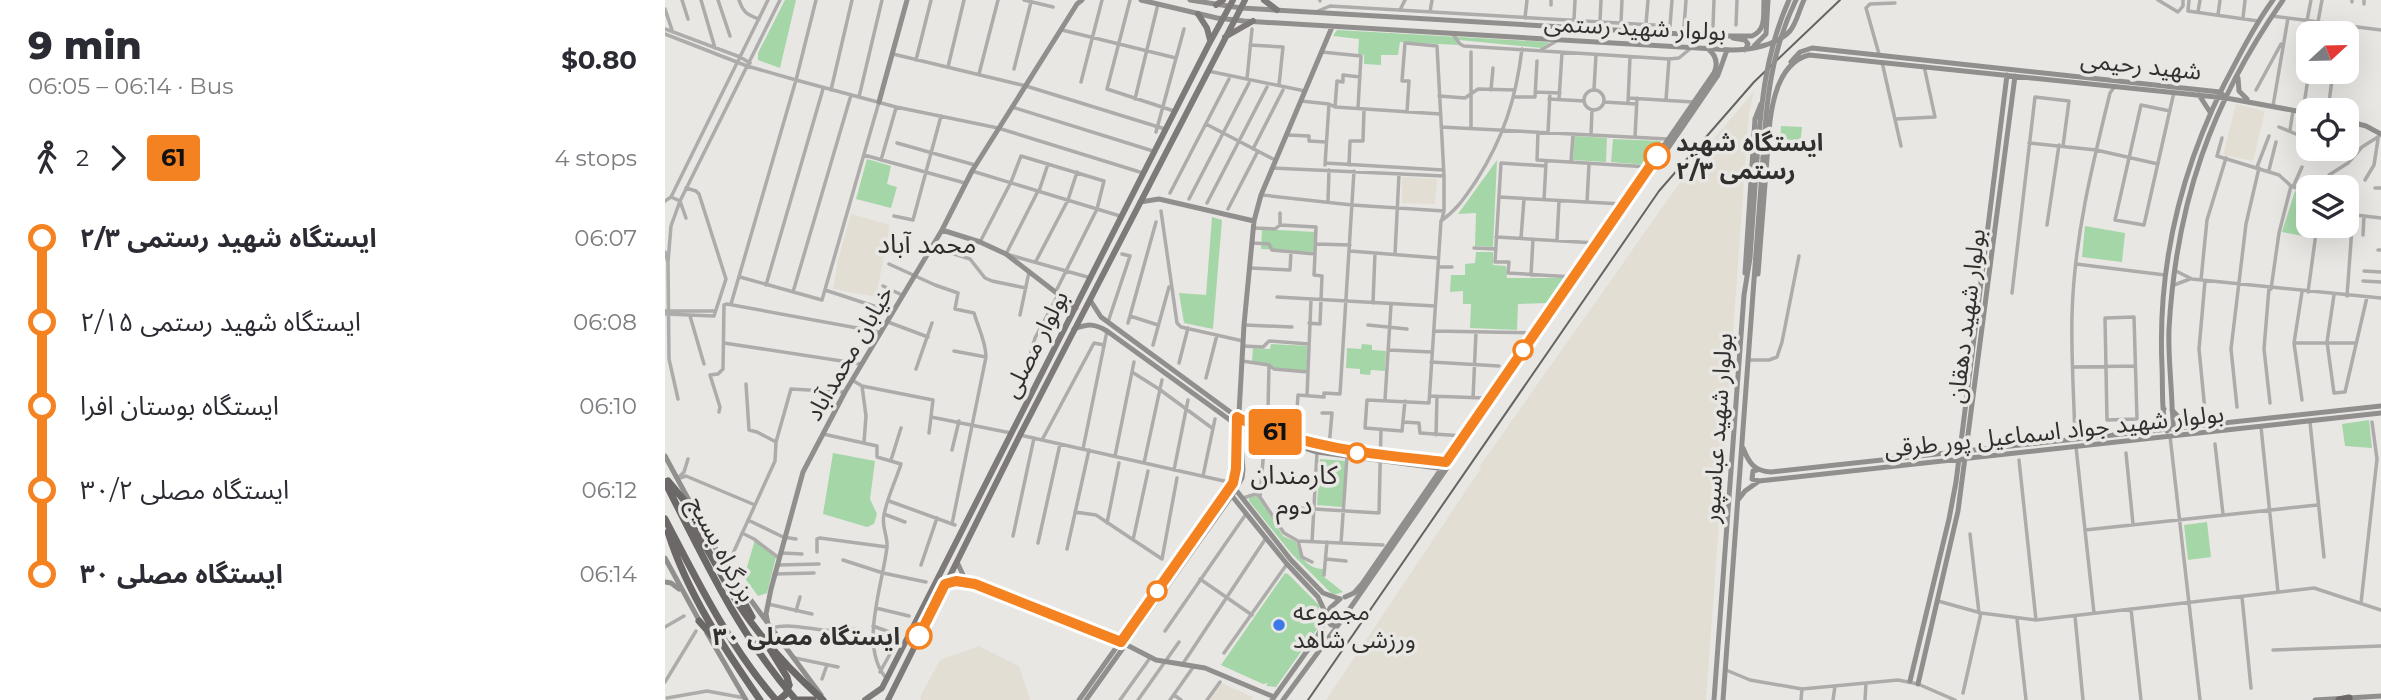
<!DOCTYPE html>
<html lang="en">
<head>
<meta charset="utf-8">
<style>
	:root { --surface:#fff; --page:#f7f7f7; --text:#2b2b33; --muted:#7c7c81 }
	body { margin:0; font-family:Montserrat,"Noto Sans Arabic",sans-serif; background:var(--page); color:var(--text); height:100vh; display:flex; flex-direction:column; font-size:26px; white-space:nowrap }
	* { box-sizing:border-box; margin:0 }
	p { font-size:23px; color:var(--muted) }
	.icon { flex:none; width:38px; height:38px; fill:none; stroke:currentColor; stroke-width:2; stroke-linecap:round; stroke-linejoin:round }
	.map { position:relative; flex:1; overflow:hidden }
	.sheet { display:flex; flex-direction:column; background:var(--surface); width:665px }
	.sheet>* { flex:none }
	.badge { padding:0 14px; border-radius:5px; font-size:24px; line-height:46px }
	.needle { width:46px; rotate:68deg }
	.buttons { position:absolute; left:1631px; top:21px; display:grid; gap:14px }
	.buttons a { display:grid; place-items:center; width:63px; height:63px; border-radius:14px; background:var(--surface); box-shadow:0 7px 28px #0002; font-size:35px }
	.map>.badge { position:absolute; translate:-50% -50%; box-shadow:0 0 0 4px #fff }
	.legs { display:flex; align-items:center; gap:10px; height:77px; padding:0 28px; font-size:23px }
	.legs p { margin-inline-start:auto }
	.summary { display:flex; align-items:center; justify-content:space-between; height:119px; padding:0 28px }
	h1 { font-size:38px; font-weight:800; line-height:52px }
	ul { padding:0 28px; list-style:none }
	li { display:flex; align-items:center; gap:24px; height:84px; font-size:26px }
	li i { display:grid; place-items:center; width:10px; height:100%; margin:0 9px; background:currentColor }
	li i::after { content:''; width:18px; height:18px; margin:-9px; border:5px solid; border-radius:50%; background:var(--surface) }
	li p { margin-inline-start:auto }
	li:first-child i { background:linear-gradient(#0000 50%,currentColor 0) }
	li:last-child i { background:linear-gradient(currentColor 50%,#0000 0) }
	main { display:flex; flex:1; min-height:0 }
	.map>svg:first-child { display:block }
</style>
</head>
<body>
<main>
<section class="sheet">
<div class="summary"><div><h1>9 min</h1><p>06:05 – 06:14 · Bus</p></div><b>$0.80</b></div>
<div class="legs"><svg class="icon" aria-label="walk" viewBox="0 0 24 24"><circle cx="13" cy="4" r="2"/><path d="M13 8l-2 6 4 7M11 14l-3 7M7 12l3-4h3l4 4"/></svg>2<svg class="icon" aria-label="forward" viewBox="0 0 24 24"><path d="M9 5l7 7-7 7"/></svg><b class="badge" style="background:#f58220;color:#111">61</b><p>4 stops</p></div>
<ul>
<li><i style="color:#f58220"></i><b>ایستگاه شهید رستمی ۲/۳</b><p>06:07</p></li>
<li><i style="color:#f58220"></i><span>ایستگاه شهید رستمی ۲/۱۵</span><p>06:08</p></li>
<li><i style="color:#f58220"></i><span>ایستگاه بوستان افرا</span><p>06:10</p></li>
<li><i style="color:#f58220"></i><span>ایستگاه مصلی ۳۰/۲</span><p>06:12</p></li>
<li><i style="color:#f58220"></i><b>ایستگاه مصلی ۳۰</b><p>06:14</p></li>
</ul>
</section>
<div class="map">
<svg width="1716" height="700" viewBox="0 0 1716 700">
	<rect width="100%" height="100%" fill="#e9e7e4"/>
	<path fill="#e2ded3" d="M1089 91 1084 113 1041 700H661L816 468 814 467 1028 164Z
		M1571 104 1600 111 1588 161 1558 155Z
		M737 177 772 179 770 204 737 203Z
		M186 214 225 225 211 297 168 289 173 260Z
		M314 646 354 666 365 700H256L255 697 275 660Z
		M556 683 588 697 586 700H545Z"/>
	<path fill="#a5d6a8" d="M120 0H131L115 68 93 60V53Z
		M672 30 885 42 876 48 794 40 793 45 735 42 733 55H716V65L699 64V55L693 54 694 39 668 36Z
		M1116 126 1137 127 1135 146 1115 145Z
		M909 136 942 138 941 162 908 160Z
		M948 139 996 141 981 165 946 162Z
		M202 159 226 166 222 184 232 187 226 208 191 199Z
		M832 160 828 247 810 246 811 213 793 214Z
		M1630 191 1643 196V226H1650L1648 238 1617 232Z
		M547 217 557 220 548 329 519 323 514 293 541 295Z
		M1420 226 1460 233 1457 262 1417 257Z
		M597 229 650 232 649 252 596 249Z
		M811 252H828V265L841 266 842 278H903L884 303 853 304 852 330 805 328 806 304H798V291L785 292 786 275H800V264L810 263Z
		M606 344 644 346 642 371 610 368 605 364 587 361 588 348 605 349Z
		M697 344 707 345V350L721 351 720 371 706 370 705 375 695 374V369L681 368 682 348 696 349Z
		M1704 420 1707 448 1680 446 1677 424Z
		M168 453 210 461 205 499 212 514 209 524 202 527 158 514Z
		M655 459 681 461 677 507 652 505Z
		M590 496 595 499 618 536 631 542C636 557 641 568 658 569V576L678 592 668 595 626 553 584 501V498Z
		M1542 522 1546 557 1523 560 1519 525Z
		M90 540 111 557 102 593 93 596 79 577Z
		M620 573 623 574 655 606 647 620 655 625 611 687 601 686 603 683 598 684 556 665Z"/>
	<g fill="none" stroke-linecap="round" stroke-linejoin="round">
		<path stroke="#adacab" stroke-width="3.5" d="M17 0 23 19
			M36 0 50 48
			M53 0 65 36
			M74 0C78 12 82 15 94 19
			M359 0 388 7
			M465 0 442 89 509 111
			M1493 0 1513 12 1518 6V0
			M1524 0 1523 11 1593 21
			M655 1V0
			M1687 2V0
			M1699 4V0
			M886 5V0
			M0 9 7 30
			M735 10 740 0
			M653 11 665 6 1005 26 1007 0
			M765 12 767 0
			M1533 12 1535 0
			M1553 15 1555 0
			M1607 16 1716 30
			M860 18 862 0
			M1578 18 1580 0
			M909 20 910 0
			M1642 21 1646 0
			M935 22 936 0
			M956 22 957 0
			M981 24 983 0
			M1071 25 1072 0
			M1048 26 1049 0
			M1019 27 1021 0
			M0 29 75 57 85 63
			M397 30 511 58
			M787 33 795 44 799 46 1004 59 1014 58 1026 48
			M1651 33 1657 0
			M0 34 82 66 131 80 231 107 333 128 478 173
			M585 45 618 47 614 85
			M876 50 893 40
			M657 52 696 56 693 108
			M228 54 361 86 500 129
			M1214 54 1201 8 1205 4 1230 3
			M251 60 266 0
			M1217 62 1236 146
			M283 67 299 0
			M349 69 366 2
			M543 71 640 91
			M314 74 333 0
			M582 79 587 29
			M416 82 437 0
			M929 89 931 55
			M919 100a10 10 0 1 1 20 0a10 10 0 1 1-20 0Z
			M166 90 187 0
			M826 90 828 68
			M1591 90 1616 44
			M870 92 895 93
			M774 96 800 98 813 89 850 90
			M194 97 217 0
			M848 97H870L872 61
			M963 98 1028 102
			M470 99 493 4
			M884 99 919 101
			M894 99 897 53
			M1001 100 1004 59
			M636 101 664 104 670 107 775 114
			M939 102 972 104
			M963 103 965 57
			M1608 106 1623 18
			M347 107 488 151
			M670 107 672 81 678 82V75L695 77
			M1663 110 1668 72
			M1505 111 1476 105 1450 220 1479 225 1509 92
			M1638 111 1644 72
			M742 112 744 81H737L740 43 772 46 779 176V211L777 219
			M1230 119 1270 117 1259 66
			M541 124 610 160
			M776 127 1003 139
			M1614 127 1643 139
			M806 128V52
			M1625 130 1628 111
			M491 132 519 29
			M883 132 885 93
			M623 135 644 136V141L661 142
			M926 135 927 110
			M970 137 972 98
			M1557 138 1552 156 1614 175 1626 186 1643 192
			M232 143 310 165
			M1364 143 1431 150 1493 164
			M588 149 618 90
			M199 155 300 183
			M216 160 231 108
			M872 160 984 167
			M872 160 873 132
			M906 162 908 134
			M660 163 778 170
			M660 165 664 104
			M684 165 685 141H698L699 109
			M881 166 836 163 830 262H844L843 273 908 277
			M1592 167 1604 136
			M607 168 779 176
			M1604 170 1611 142
			M307 171 455 216
			M1700 180 1709 165 1713 139
			M1628 187 1637 167
			M1660 187 1664 175 1683 163 1697 147 1716 135
			M1710 188H1716
			M373 191 341 254 426 278
			M374 191 383 164
			M505 193 564 79
			M597 195 687 205 779 211
			M6 197 15 201 21 218
			M834 197 957 204
			M524 199 584 83
			M879 200 881 163
			M0 201 6 197 103 0
			M663 202 664 170
			M922 202 924 164
			M542 203 602 87
			M563 209 593 151
			M496 211 512 323 516 327 578 341
			M1682 214 1716 218
			M229 216 248 220 276 116
			M615 225V213
			M1382 225 1394 145
			M1698 235 1699 216
			M831 237 931 243
			M856 238 859 199
			M892 240 894 201
			M315 242 346 182 356 156 439 181 432 209 391 291
			M588 243 604 244 607 250 650 254 651 227 615 225 610 229 588 228
			M651 244 685 245
			M267 247 305 259 320 278 327 281 361 288
			M809 248 831 249
			M1713 250H1716
			M685 251 773 258
			M0 252 3 262 4 359 13 399
			M730 254 734 174
			M371 261 403 200 412 172
			M3 262 6 226 15 201 115 0
			M224 264 270 285 293 293 290 309 309 313C313 327 321 342 321 357L287 524
			M1411 264 1500 275
			M773 267H787
			M585 268 625 270 626 252
			M1511 271 1527 279 1716 298
			M1699 271 1716 272
			M866 275 868 239
			M75 277 157 300 214 102
			M1536 280 1542 220 1561 158
			M1698 281 1716 282
			M101 285 158 89
			M1509 285 1525 279
			M218 286 237 295
			M1604 288 1599 349 1605 403
			M1606 289 1614 233 1626 186
			M160 290 227 312
			M128 292 186 95
			M1637 292 1629 343 1637 400
			M1643 292 1652 226
			M1347 293 1370 97 1404 101 1398 146
			M1669 295 1662 342 1669 393 1680 392 1702 297
			M1682 296 1688 214
			M612 297 770 306
			M708 303 710 253
			M66 304 131 80 151 0
			M59 305 62 304 214 332
			M0 311H49
			M0 314 49 316 61 279 34 194 31 191 21 188
			M355 315 364 272
			M25 316 39 364
			M465 316 493 325
			M1469 317 1472 419 1442 420 1440 318Z
			M223 322 263 337
			M443 322 465 256 457 254
			M463 323 491 222
			M644 323 655 324 657 276 649 275 650 254
			M580 325 627 327
			M703 325 742 329
			M769 331 869 333
			M59 343 196 364
			M1629 343H1690
			M488 345 504 287
			M578 346 598 347 604 341 644 344
			M724 350 767 352
			M289 351 321 357
			M1085 360H1104L1112 357 1117 342 1134 256
			M577 361 604 365 609 369 643 372
			M766 362 834 366
			M514 363 523 328
			M1409 367 1470 366
			M251 369 267 323
			M467 372 494 389 547 428
			M541 378 552 335
			M187 380 197 386 268 400 264 433
			M357 383 370 338 393 295
			M81 384 84 430 92 432 111 442
			M197 386 201 416 199 442
			M642 396 646 300
			M765 396 819 398
			M808 398 811 332
			M720 400 726 305
			M740 401 737 431 700 428 702 400 764 403 776 221C792 210 800 197 811 181 838 139 851 99 857 49
			M1572 407 1566 349 1581 224 1594 168
			M603 411 604 365
			M1540 411 1534 349 1540 281
			M54 412 55 407 45 375 53 374 58 369 59 305
			M657 413H667L664 447
			M266 417 346 433
			M738 422 754 423 755 433 798 436
			M1645 422 1659 557
			M1596 427 1613 592
			M158 434 212 446V457L236 464C231 480 222 498 219 515 216 526 223 536 222 547 218 584 193 648 222 679
			M355 435 568 483
			M771 435 772 396
			M1505 436 1535 700
			M630 438 633 395 659 397V393L675 394 689 171
			M1410 439C1409 398 1406 356 1407 315 1409 239 1427 166 1445 93L1450 86
			M377 440 429 343 439 345
			M1550 444 1558 514
			M1411 447 1429 613
			M418 449 442 331
			M287 450 294 421
			M1461 453 1468 524
			M450 456 469 362
			M226 460 236 428
			M1354 460 1371 620
			M479 463 497 380
			M509 470 523 400
			M538 476 550 419
			M13 478 19 472 23 459
			M12 479 21 476 90 505
			M595 497 600 436
			M578 498 591 494 595 497 619 533 633 541 637 557 647 562
			M224 501 290 525
			M633 508 714 513 716 429
			M410 512 431 515 497 559 512 478
			M219 514 240 522
			M83 520 118 537 131 539
			M442 523 454 463
			M1420 530 1652 505
			M77 533 89 539 114 558
			M1305 534 1314 613
			M348 536 369 438
			M468 540 483 471
			M633 541 718 545
			M647 542 652 453
			M373 543 395 444
			M676 543 682 457
			M402 549 424 450
			M152 552V539L155 538 222 547
			M117 553 137 554
			M661 559 681 561
			M65 560 110 461 111 442 126 389 180 392
			M178 560 218 573 261 582
			M114 565 154 564
			M256 565 272 518
			M109 574 149 573
			M659 575 662 542
			M535 579 587 615
			M1577 597 1586 688
			M1273 601 1316 613 1371 620 1649 588 1716 610
			M1696 603 1712 459 1707 422
			M103 604 147 614
			M211 608 244 616
			M1466 609 1476 700
			M131 611 135 597
			M1410 616 1418 700
			M1352 619 1361 700
			M208 626 235 636 215 672
			M0 627 19 616
			M106 628C133 621 161 636 189 629
			M500 631 581 514
			M1608 650 1716 646
			M559 653 622 564
			M130 658 173 667
			M517 665 601 538
			M1061 670 1085 680 1137 689 1233 680 1253 684 1290 700
			M157 679 162 665
			M0 682 31 631
			M1298 693 1316 613
			M509 695 516 700
			M2 698 42 691 80 698
			M455 700 485 658
			M473 700 514 642
			M505 700 529 666
			M542 700 555 682
			M1136 700 1137 689
			M1168 700 1170 686
			M1200 700 1201 683"/>
		<path stroke="#918f8e" stroke-width="5" d="M476 0 552 18 579 21 1067 50C1085 50 1112 45 1125 31 1132 22 1134 10 1139 0
			M525 0 576 8 1051 36H1087C1102 30 1098 13 1099 0
			M1068 38 1080 40 1083 44 1080 50
			M1089 46 1101 34 1103 0
			M1126 62 1135 52 1147 48 1555 92 1561 98
			M1573 78 1574 91 1582 99
			M1534 95 1545 112
			M214 102 242 0
			M1090 119 1096 104
			M1105 121C1108 96 1116 62 1144 55L1561 98 1643 113
			M1682 121 1701 126 1716 134
			M475 202 494 199 589 221
			M277 230 315 242 341 254 411 308
			M1080 273 1090 119 1092 116
			M1093 274 1105 120
			M425 300 436 317 572 417C608 439 676 451 718 455 738 457 764 456 782 463
			M409 329C423 324 429 323 442 331L576 428 652 452 780 469
			M1507 410 1517 421 1526 424
			M1508 430C1509 422 1507 412 1507 404 1506 379 1503 353 1504 329 1511 203 1546 103 1618 0
			M1481 431 1492 422 1499 409
			M1502 431C1496 412 1498 388 1497 367 1492 257 1519 156 1572 60 1583 39 1594 19 1608 0
			M1078 448C1084 463 1089 471 1106 472L1716 406
			M0 456 26 504
			M1092 470 1088 471 1087 479 1094 481
			M571 490 626 560 658 593 675 599
			M567 496 622 564 653 597 662 616
			M1073 500 1080 491 1094 481 1716 413
			M33 516 58 562
			M0 558 35 622
			M292 562 299 577 308 583
			M68 576 156 695
			M0 582 6 583 14 589
			M280 584 291 581 310 584 456 642 491 660 540 668 609 697
			M680 597 689 593 697 584 1049 73C1053 64 1052 56 1043 49
			M103 624 101 614 106 589 138 472 180 392 277 230 307 171 412 4 417 0
			M672 625H666L661 619 665 608 675 599
			M42 633 81 700
			M1245 681 1284 519 1291 482 1342 75
			M1253 684 1293 511 1350 76
			M414 700 568 483 571 469 572 423
			M421 700 568 494 577 478 578 470 574 413 579 325 589 221 596 195 667 27
			M607 700 652 637 661 619
			M618 700 679 617 999 154 1053 75 1062 50
			M1049 700 1079 295 1085 258 1092 158
			M1058 700 1098 158
			M1650 700 1716 696"/>
		<path stroke="#7d7a79" stroke-width="6" d="M599 0 612 10
			M551 5 558 0
			M533 14 542 28 545 40
			M560 37 588 21
			M200 700 217 688 545 42 568 0
			M223 700 355 435 580 0"/>
		<path stroke="#6b6867" stroke-width="7" d="M3 481 34 518
			M0 482C39 559 74 635 131 700
			M0 519C33 582 64 646 111 700
			M22 519C43 545 55 575 72 602 95 638 127 672 158 700
			M3 532C22 593 59 648 95 700
			M56 560 87 617
			M34 621 50 639
			M103 646 122 677 124 685
			M134 700H148
			M1674 700 1684 698"/>
		<path stroke="#656463" stroke-width="2" d="M643 700 994 191 1089 82 1175 0"/>
		<path stroke="#918f8e" stroke-width="5" d="M1092 158C1096 103 1101 51 1124 0
			M1098 158C1101 103 1106 51 1131 0"/>
		<path stroke="#6b6867" stroke-width="7" d="M114 700 121 694 124 685"/>
	</g>
	<g fill="none" stroke-linecap="round" stroke-linejoin="round">
		<defs>
			<path id="line-1" d="M254 636 280 584 291 581 310 584 456 642 568 483 571 469 572 417C585 425 599 428 613 433 668 451 724 456 781 462L992 156"/>
		</defs>
		<use href="#line-1" stroke="#fff" stroke-width="16"/>
		<use href="#line-1" stroke="#f58220" stroke-width="10"/>
	</g>
	<g fill="#fff" stroke="#f58220" stroke-width="3.5">
		<circle cx="992" cy="156" r="12"/>
		<circle cx="858" cy="350" r="9"/>
		<circle cx="692" cy="453" r="9"/>
		<circle cx="492" cy="591" r="9"/>
		<circle cx="254" cy="636" r="12"/>
	</g>
	<circle fill="#3d7ae9" stroke="#e9e7e4" stroke-width="2.5" cx="614" cy="625" r="7"/>
	<g text-anchor="middle" dominant-baseline="central" stroke-width="7" stroke-linejoin="round" paint-order="stroke">
		<g font-size="24" fill="#31302f" stroke="#e9e7e4">
			<text transform="translate(970 27) rotate(3)">بولوار شهید رستمی</text>
			<text transform="translate(1476 65) rotate(6)">شهید رحیمی</text>
			<text transform="translate(1301 316) rotate(-83)">بولوار شهید دهقان</text>
			<text transform="translate(370 344) rotate(-63)">بولوار مصلی</text>
			<text transform="translate(184 353) rotate(-60)">خیابان محمدآباد</text>
			<text transform="translate(1052 428) rotate(-86)">بولوار شهید عباسپور</text>
			<text transform="translate(1389 431) rotate(-6)">بولوار شهید جواد اسماعیل پور طرقی</text>
			<text transform="translate(57 549) rotate(62)">بزرگراه بسیج</text>
		</g>
		<g font-size="24" font-weight="bold" fill="#31302f" stroke="#e9e7e4" text-anchor="start">
			<text x="1011" y="142">ایستگاه شهید<tspan x="1011" dy="28">رستمی ۲/۳</tspan></text>
			<text x="235" y="636" text-anchor="end">ایستگاه مصلی ۳۰</text>
		</g>
		<g font-size="24" fill="#31302f" stroke="#e9e7e4" text-anchor="start">
			<text x="628" y="611">مجموعه<tspan x="628" dy="28">ورزشی شاهد</tspan></text>
		</g>
		<g font-size="26" fill="#2e2c2a" stroke="#e9e7e4">
			<text x="262" y="244">محمد آباد</text>
			<text x="629" y="475">کارمندان<tspan x="629" dy="30">دوم</tspan></text>
		</g>
	</g>
</svg>
<div class="buttons">
<a><svg class="needle" viewBox="-14 -14 28 28"><path d="M0-13l5 13h-10z" fill="#e53935"/><path d="M0 13l5-13h-10z" fill="#7c7c81"/></svg></a>
<a><svg class="icon" aria-label="locate" viewBox="0 0 24 24"><circle cx="12" cy="12" r="6"/><path d="M12 2v4M12 18v4M2 12h4M18 12h4"/></svg></a>
<a><svg class="icon" aria-label="layers" viewBox="0 0 24 24"><path d="M12 4l9 5-9 5-9-5zM3 14l9 5 9-5"/></svg></a>
</div>
<b class="badge" style="left:610px;top:432px;background:#f58220;color:#111">61</b>
</div>
</main>
</body>
</html>
